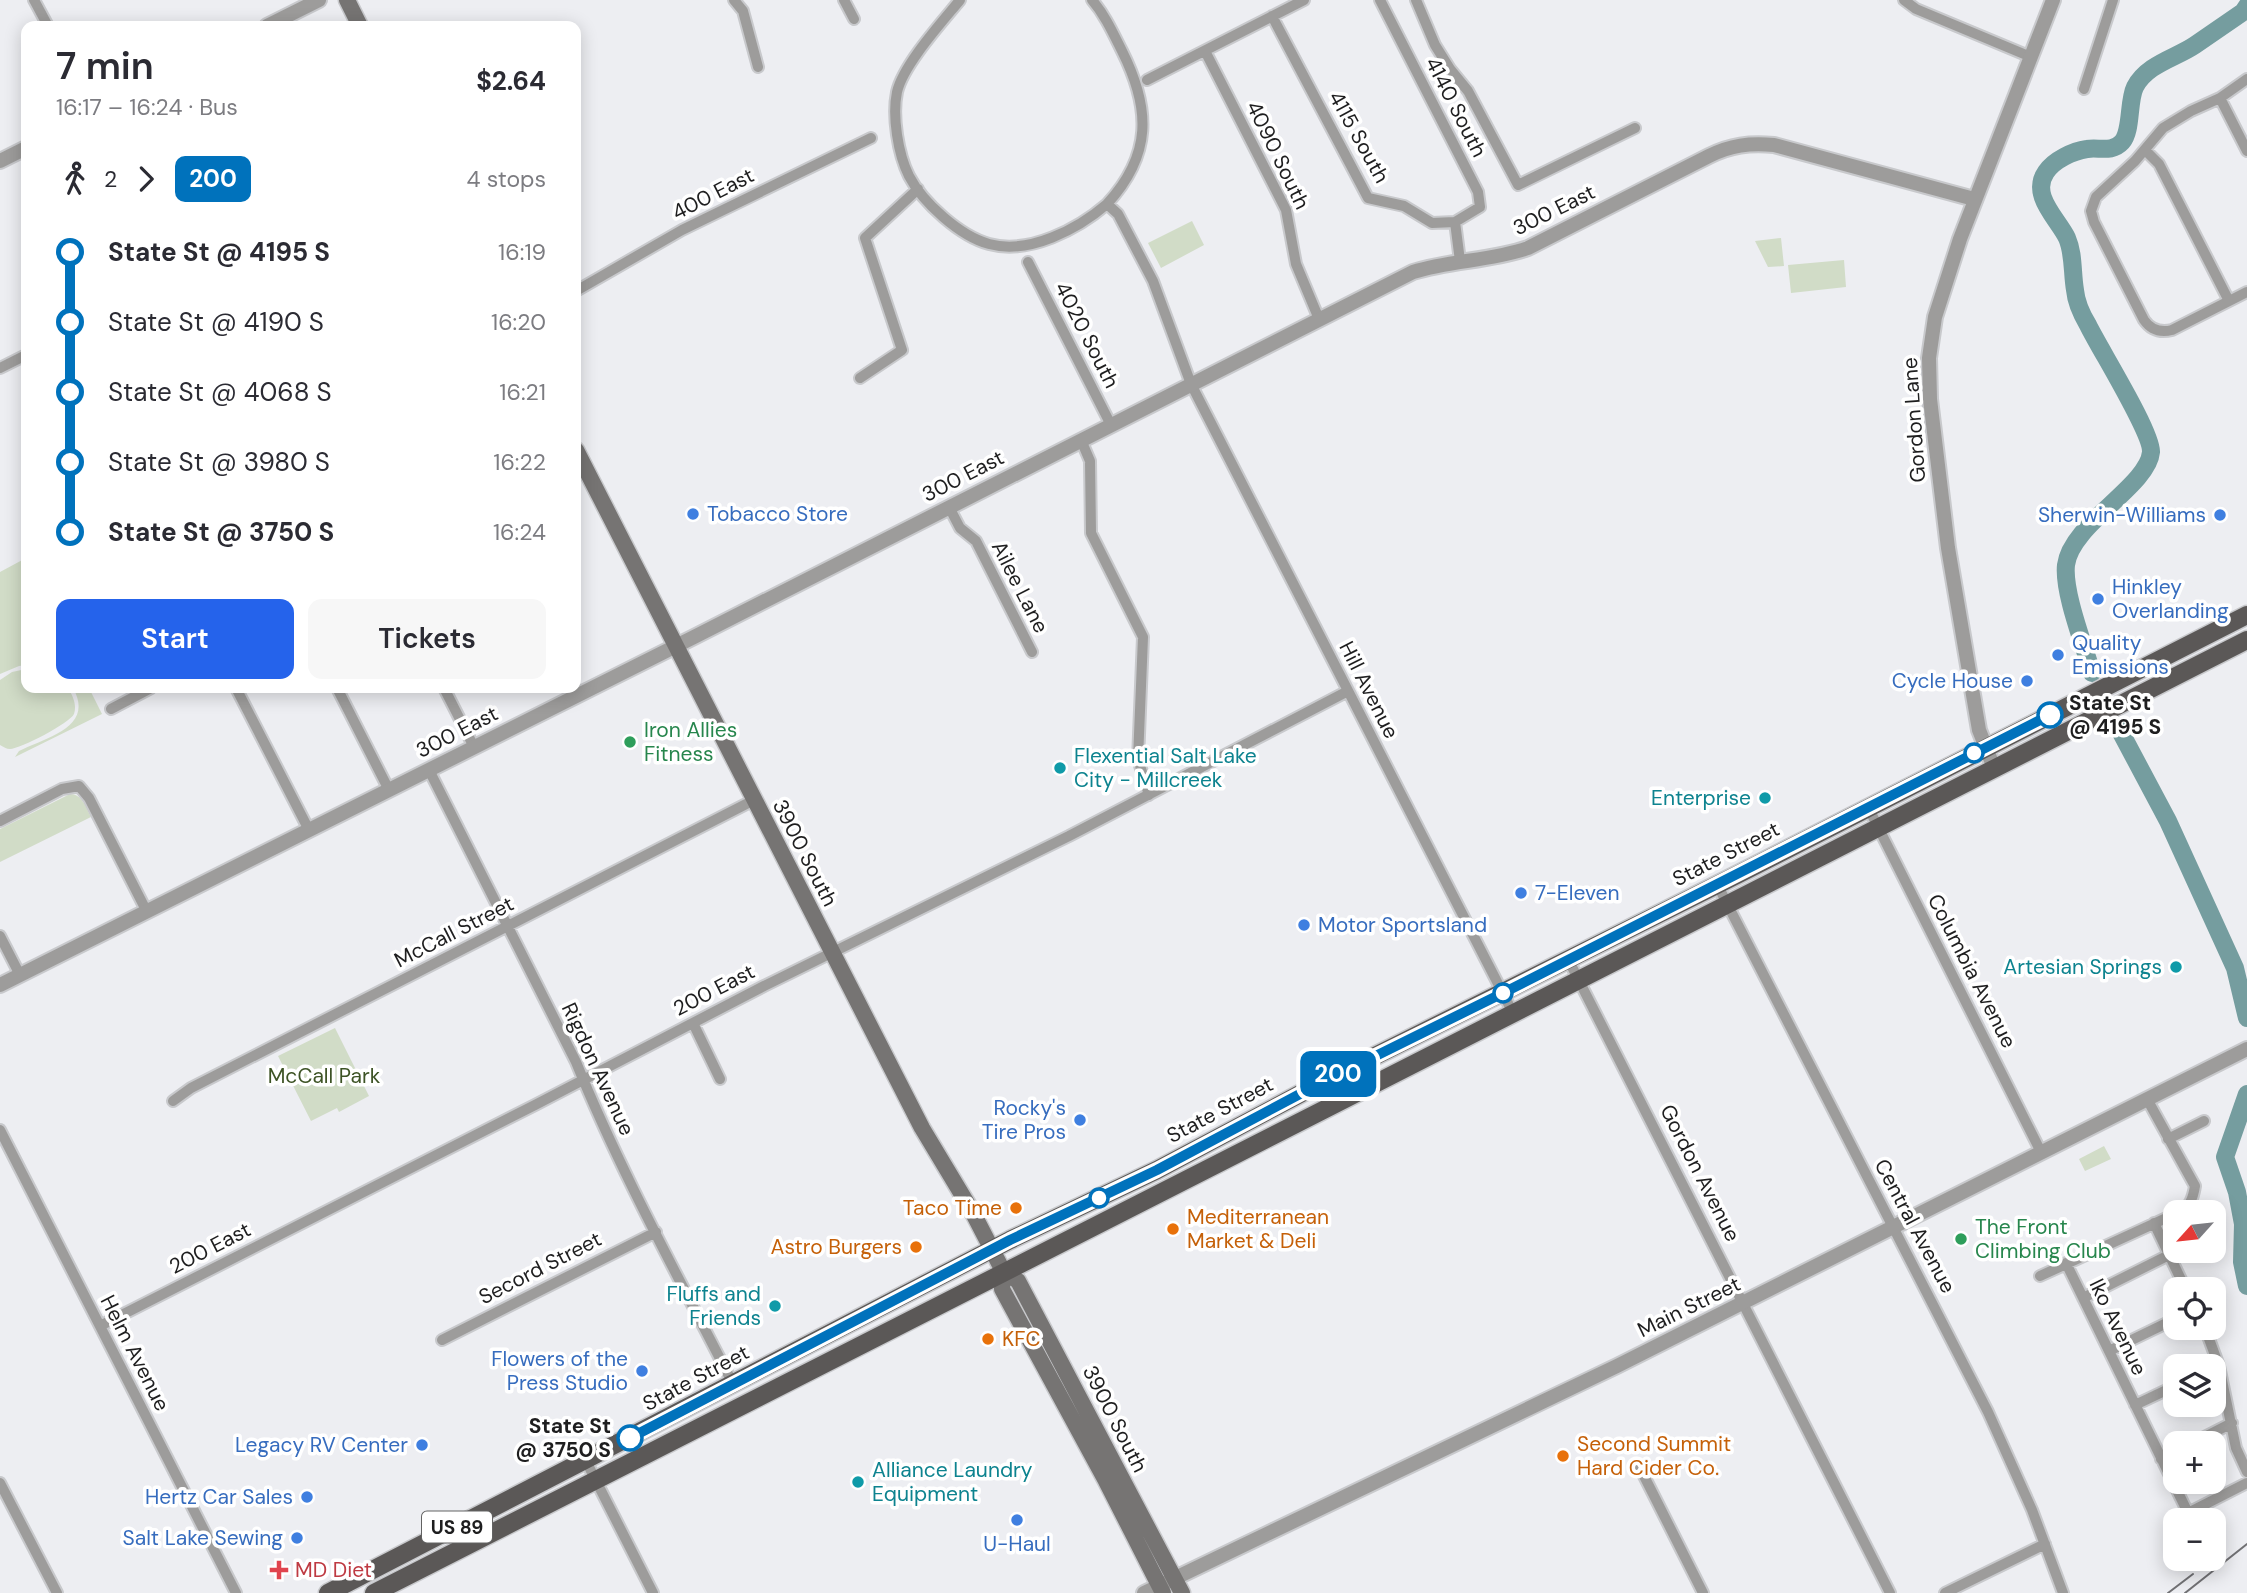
<!DOCTYPE html>
<html lang="en">
<head>
<meta charset="utf-8">
<style>
	:root { --surface:#fff; --page:#f7f7f7; --text:#2b2b33; --muted:#7c7c81; --accent:#2563eb }
	body { margin:0; font-family:"DM Sans",sans-serif; background:var(--page); color:var(--text); height:100vh; display:flex; flex-direction:column; font-size:26px; white-space:nowrap }
	* { box-sizing:border-box; margin:0 }
	p { font-size:23px; color:var(--muted) }
	.icon { flex:none; width:38px; height:38px; fill:none; stroke:currentColor; stroke-width:2; stroke-linecap:round; stroke-linejoin:round }
	.map { position:relative; flex:1; overflow:hidden }
	.drawer { position:absolute; left:21px; top:21px; width:560px; height:672px; display:flex; flex-direction:column; background:var(--surface); border-radius:14px; box-shadow:0 4px 18px #0003 }
	.drawer>* { flex:none }
	.badge { padding:0 14px; border-radius:10px; font-size:24px; line-height:46px }
	.needle { width:46px; rotate:243deg }
	.buttons { position:absolute; left:2163px; top:1200px; display:grid; gap:14px }
	.buttons a { display:grid; place-items:center; width:63px; height:63px; border-radius:14px; background:var(--surface); box-shadow:0 4px 18px #0003; font-size:35px }
	.map>.badge { position:absolute; translate:-50% -50%; box-shadow:0 0 0 4px #fff }
	.legs { display:flex; align-items:center; gap:10px; height:77px; padding:0 35px; font-size:23px }
	.legs p { margin-inline-start:auto }
	.overview { display:flex; align-items:center; justify-content:space-between; height:119px; padding:0 35px }
	h1 { font-size:38px; font-weight:600; line-height:52px }
	.button { display:flex; gap:14px; margin-top:auto; padding:14px 35px }
	.button a { flex:1; height:80px; border-radius:14px; background:var(--accent); color:#fff; font-size:28px; font-weight:600; line-height:80px; text-align:center }
	.button a+a { background:var(--page); color:var(--text) }
	ul { padding:0 35px; list-style:none }
	li { display:flex; align-items:center; gap:24px; height:70px; font-size:26px }
	li i { display:grid; place-items:center; width:10px; height:100%; margin:0 9px; background:currentColor }
	li i::after { content:''; width:18px; height:18px; margin:-9px; border:5px solid; border-radius:50%; background:var(--surface) }
	li p { margin-inline-start:auto }
	li:first-child i { background:linear-gradient(#0000 50%,currentColor 0) }
	li:last-child i { background:linear-gradient(currentColor 50%,#0000 0) }
	.map>svg:first-child { display:block }
</style>
</head>
<body>
<div class="map">
<svg width="2247" height="1593" viewBox="0 0 2247 1593">
	<rect width="100%" height="100%" fill="#edeef2"/>
	<path fill="#d1dcc7" d="M1192 221 1204 245 1161 268 1148 243Z
		M1781 238 1784 266 1768 267 1755 241Z
		M1844 260 1846 287 1791 293 1788 265Z
		M26 558V665L19 666 0 674V572Z
		M26 669V688H68C73 696 77 705 74 714 70 723 20 749 10 749 6 749 4 747 0 745V680L12 672Z
		M73 688H89L102 714 15 757 19 751C47 737 95 727 73 688Z
		M70 794C82 794 86 807 91 817L0 862V829Z
		M335 1028 369 1096 339 1112 337 1108 311 1121 278 1056Z
		M2104 1146 2111 1159 2085 1171 2079 1159Z"/>
	<g fill="none" stroke-linecap="round" stroke-linejoin="round">
		<path stroke="#759d9f" stroke-width="18" d="M2092 673C2084 645 2063 592 2066 565 2071 524 2148 486 2151 452 2152 432 2099 348 2088 325 2082 315 2076 301 2075 290 2072 273 2074 254 2067 238 2057 218 2030 195 2046 172 2054 160 2073 151 2087 149 2099 147 2112 153 2122 142 2132 131 2128 101 2135 87 2147 64 2176 58 2195 45 2211 34 2227 23 2243 12L2247 6
			M2118 727 2168 821 2235 968 2247 1018
			M2247 1094 2225 1157 2237 1192 2243 1224 2242 1262 2247 1286"/>
		<defs>
			<path id="minor" d="M34 0 48 26
				M734 0 743 11 758 67
				M844 0 854 19
				M960 0C942 22 903 65 897 92 892 116 898 154 909 176 923 203 960 236 989 244 1029 255 1078 229 1107 204
				M1092 0C1105 15 1113 33 1122 51 1151 109 1152 155 1107 204L1118 214 1153 281 1191 384 1513 1013
				M1380 0 1478 192 1480 207 1455 222
				M1416 0 1435 45 1450 69 1468 91 1518 185 1635 128
				M1904 0 1916 9 2031 57
				M1272 16 1368 198 1404 206 1432 223 1455 222 1460 261
				M1205 51 1286 210 1296 264 1319 319
				M2247 79 2220 98 2191 111 2163 128 2135 161 2096 197 2091 211 2094 222 2144 320C2151 330 2160 333 2172 330L2247 292
				M1147 80 1304 0
				M2084 89 2113 0
				M2220 98 2247 151
				M2145 150 2159 164 2229 301
				M1028 262 1111 425
				M576 291 682 230 871 138
				M0 368 26 355
				M860 378 902 350 865 238 918 189
				M1081 440 1090 461 1091 533 1143 637 1138 759 1149 795
				M949 507 960 528 976 541 1032 652
				M236 688 309 830
				M337 688 389 790
				M444 688 474 747
				M111 709 151 688
				M429 770 576 1062C621 1173 679 1278 733 1384
				M1868 807 2041 1152
				M0 821 62 789 79 786 89 798 147 912
				M1717 884 1988 1412 2032 1510 2063 1593
				M0 936 20 975
				M1568 959 1890 1593
				M693 1023 720 1079
				M2147 1099 2195 1186C2193 1198 2190 1208 2178 1213
				M173 1101 191 1088 754 800
				M0 1130 236 1593
				M2168 1139 2204 1121
				M2154 1223 2186 1290
				M2066 1263 2192 1521
				M2040 1276 2175 1214
				M2083 1298 2169 1255
				M100 1326 535 1105 764 986 1069 836 1348 691
				M2205 1328 2219 1366 2236 1448 2247 1472
				M442 1340 656 1232
				M2109 1351 2175 1319
				M2135 1405 2175 1386
				M2191 1444 2232 1423
				M2161 1459 2175 1452
				M586 1461 653 1593
				M1640 1468 1703 1593
				M0 1483 57 1593
				M2188 1513 2247 1483
				M1945 1593 2045 1544"/>
			<path id="tertiary" d="M267 26 319 0
				M0 161 26 148
				M1994 768 1979 730 1948 548 1930 399 1929 358 1935 317 1960 239 2053 0
				M0 985 694 637 1413 272C1451 260 1491 261 1528 248L1709 156C1731 145 1749 143 1774 145L1974 199
				M1144 1593 1617 1366 2247 1049"/>
			<path id="secondary" d="M347 0 360 26
				M576 450 922 1128 973 1213 1003 1271 1018 1281 1182 1593
				M1003 1271 1002 1289 1106 1481 1163 1593"/>
			<path id="primary" d="M328 1593 1010 1240 1157 1170 1315 1086 1739 874 2247 615
				M374 1593 2247 640"/>
		</defs>
		<use href="#minor" stroke="#c8c9cc" stroke-width="14"/>
		<use href="#tertiary" stroke="#c8c9cc" stroke-width="18"/>
		<use href="#secondary" stroke="#c8c9cc" stroke-width="19"/>
		<use href="#primary" stroke="#c8c9cc" stroke-width="21"/>
		<use href="#minor" stroke="#9d9c9b" stroke-width="10"/>
		<use href="#tertiary" stroke="#9d9c9b" stroke-width="14"/>
		<use href="#secondary" stroke="#767473" stroke-width="16"/>
		<use href="#primary" stroke="#5b5857" stroke-width="18"/>
		<path stroke="#717174" stroke-width="2" d="M2168 1593 2193 1574
			M2185 1593 2247 1544"/>
	</g>
	<g fill="none" stroke-linecap="round" stroke-linejoin="round">
		<defs>
			<path id="line-1" d="M630 1438 1010 1240 1157 1170 1315 1086 1503 993 2050 715"/>
		</defs>
		<use href="#line-1" stroke="#fff" stroke-width="16"/>
		<use href="#line-1" stroke="#0072bc" stroke-width="10"/>
	</g>
	<g fill="#3f7fe0" stroke="#fff" stroke-width="2.5">
		<circle cx="693" cy="514" r="7"/>
		<circle cx="2220" cy="515" r="7"/>
		<circle cx="2098" cy="599" r="7"/>
		<circle cx="2058" cy="655" r="7"/>
		<circle cx="2027" cy="681" r="7"/>
		<circle cx="1521" cy="893" r="7"/>
		<circle cx="1304" cy="925" r="7"/>
		<circle cx="1080" cy="1120" r="7"/>
		<circle cx="642" cy="1371" r="7"/>
		<circle cx="422" cy="1445" r="7"/>
		<circle cx="307" cy="1497" r="7"/>
		<circle cx="1017" cy="1520" r="7"/>
		<circle cx="297" cy="1538" r="7"/>
	</g>
	<g fill="#fff" stroke="#0072bc" stroke-width="3.5">
		<circle cx="2050" cy="715" r="12"/>
		<circle cx="1974" cy="753" r="9"/>
		<circle cx="1503" cy="993" r="9"/>
		<circle cx="1099" cy="1198" r="9"/>
		<circle cx="630" cy="1438" r="12"/>
	</g>
	<g fill="#2e9e5b" stroke="#fff" stroke-width="2.5">
		<circle cx="630" cy="742" r="7"/>
		<circle cx="1961" cy="1239" r="7"/>
	</g>
	<g fill="#0f9aa8" stroke="#fff" stroke-width="2.5">
		<circle cx="1060" cy="768" r="7"/>
		<circle cx="1765" cy="798" r="7"/>
		<circle cx="2176" cy="967" r="7"/>
		<circle cx="775" cy="1306" r="7"/>
		<circle cx="858" cy="1482" r="7"/>
	</g>
	<g fill="#e8710a" stroke="#fff" stroke-width="2.5">
		<circle cx="1016" cy="1208" r="7"/>
		<circle cx="1173" cy="1229" r="7"/>
		<circle cx="916" cy="1247" r="7"/>
		<circle cx="988" cy="1339" r="7"/>
		<circle cx="1563" cy="1456" r="7"/>
	</g>
	<path fill="#e0444e" stroke="#fff" stroke-width="2.5" d="M275.5 1559.5h7v7h7v7h-7v7h-7v-7h-7v-7h7z"/>
	<g text-anchor="middle" dominant-baseline="central" stroke-width="7" stroke-linejoin="round" paint-order="stroke">
		<rect fill="#fff" stroke="#626262" stroke-width="2" x="422" y="1511.5" width="70" height="31" rx="5"/>
		<g font-size="19" font-weight="bold" fill="#1e1e1f">
			<text x="457" y="1527">US 89</text>
		</g>
		<g font-size="21" fill="#1e1e1f" stroke="#fff">
			<text transform="translate(1456 107) rotate(63)">4140 South</text>
			<text transform="translate(1359 137) rotate(61)">4115 South</text>
			<text transform="translate(1278 155) rotate(64)">4090 South</text>
			<text transform="translate(713 194) rotate(-27)">400 East</text>
			<text transform="translate(1554 210) rotate(-26)">300 East</text>
			<text transform="translate(1087 335) rotate(63)">4020 South</text>
			<text transform="translate(1914 420) rotate(-94)">Gordon Lane</text>
			<text transform="translate(963 476) rotate(-27)">300 East</text>
			<text transform="translate(1020 587) rotate(63)">Ailee Lane</text>
			<text transform="translate(1369 690) rotate(63)">Hill Avenue</text>
			<text transform="translate(457 732) rotate(-27)">300 East</text>
			<text transform="translate(805 853) rotate(63)">3900 South</text>
			<text transform="translate(1726 854) rotate(-27)">State Street</text>
			<text transform="translate(454 932) rotate(-27)">McCall Street</text>
			<text transform="translate(1972 971) rotate(63)">Columbia Avenue</text>
			<text transform="translate(714 990) rotate(-27)">200 East</text>
			<text transform="translate(598 1069) rotate(65)">Rigdon Avenue</text>
			<text transform="translate(1220 1110) rotate(-28)">State Street</text>
			<text transform="translate(1700 1173) rotate(63)">Gordon Avenue</text>
			<text transform="translate(1915 1226) rotate(62)">Central Avenue</text>
			<text transform="translate(210 1248) rotate(-27)">200 East</text>
			<text transform="translate(540 1268) rotate(-27)">Secord Street</text>
			<text transform="translate(1689 1307) rotate(-26)">Main Street</text>
			<text transform="translate(2118 1327) rotate(64)">Iko Avenue</text>
			<text transform="translate(135 1353) rotate(63)">Helm Avenue</text>
			<text transform="translate(696 1378) rotate(-28)">State Street</text>
			<text transform="translate(1115 1419) rotate(63)">3900 South</text>
		</g>
		<g font-size="21" fill="#366cbe" stroke="#fff" text-anchor="end">
			<text x="707" y="514" text-anchor="start">Tobacco Store</text>
			<text x="2206" y="515">Sherwin-Williams</text>
			<text x="2112" y="587" text-anchor="start">Hinkley<tspan x="2112" dy="24">Overlanding</tspan></text>
			<text x="2072" y="643" text-anchor="start">Quality<tspan x="2072" dy="24">Emissions</tspan></text>
			<text x="2013" y="681">Cycle House</text>
			<text x="1535" y="893" text-anchor="start">7-Eleven</text>
			<text x="1318" y="925" text-anchor="start">Motor Sportsland</text>
			<text x="1066" y="1108">Rocky's<tspan x="1066" dy="24">Tire Pros</tspan></text>
			<text x="628" y="1359">Flowers of the<tspan x="628" dy="24">Press Studio</tspan></text>
			<text x="408" y="1445">Legacy RV Center</text>
			<text x="293" y="1497">Hertz Car Sales</text>
			<text x="283" y="1538">Salt Lake Sewing</text>
			<text x="1017" y="1544" text-anchor="middle">U-Haul</text>
		</g>
		<g font-size="21" font-weight="bold" fill="#1e1e1f" stroke="#fff" text-anchor="start">
			<text x="2069" y="703">State St<tspan x="2069" dy="24">@ 4195 S</tspan></text>
			<text x="611" y="1426" text-anchor="end">State St<tspan x="611" dy="24">@ 3750 S</tspan></text>
		</g>
		<g font-size="21" fill="#27864d" stroke="#fff" text-anchor="start">
			<text x="644" y="730">Iron Allies<tspan x="644" dy="24">Fitness</tspan></text>
			<text x="1975" y="1227">The Front<tspan x="1975" dy="24">Climbing Club</tspan></text>
		</g>
		<g font-size="21" fill="#0d838f" stroke="#fff" text-anchor="end">
			<text x="1074" y="756" text-anchor="start">Flexential Salt Lake<tspan x="1074" dy="24">City - Millcreek</tspan></text>
			<text x="1751" y="798">Enterprise</text>
			<text x="2162" y="967">Artesian Springs</text>
			<text x="761" y="1294">Fluffs and<tspan x="761" dy="24">Friends</tspan></text>
			<text x="872" y="1470" text-anchor="start">Alliance Laundry<tspan x="872" dy="24">Equipment</tspan></text>
		</g>
		<g font-size="21" fill="#3d5325" stroke="#fff">
			<text x="324" y="1076">McCall Park</text>
		</g>
		<g font-size="21" fill="#c56008" stroke="#fff" text-anchor="start">
			<text x="1002" y="1208" text-anchor="end">Taco Time</text>
			<text x="1187" y="1217">Mediterranean<tspan x="1187" dy="24">Market &amp; Deli</tspan></text>
			<text x="902" y="1247" text-anchor="end">Astro Burgers</text>
			<text x="1002" y="1339">KFC</text>
			<text x="1577" y="1444">Second Summit<tspan x="1577" dy="24">Hard Cider Co.</tspan></text>
		</g>
		<g font-size="21" fill="#be3a42" stroke="#fff" text-anchor="start">
			<text x="295" y="1570">MD Diet</text>
		</g>
	</g>
</svg>
<div class="buttons">
<a><svg class="needle" viewBox="-14 -14 28 28"><path d="M0-13l5 13h-10z" fill="#e53935"/><path d="M0 13l5-13h-10z" fill="#7c7c81"/></svg></a>
<a><svg class="icon" aria-label="locate" viewBox="0 0 24 24"><circle cx="12" cy="12" r="6"/><path d="M12 2v4M12 18v4M2 12h4M18 12h4"/></svg></a>
<a><svg class="icon" aria-label="layers" viewBox="0 0 24 24"><path d="M12 4l9 5-9 5-9-5zM3 14l9 5 9-5"/></svg></a>
<a>+</a>
<a>−</a>
</div>
<b class="badge" style="left:1338px;top:1074px;background:#0072bc;color:#fff">200</b>
<section class="drawer">
<div class="overview"><div><h1>7 min</h1><p>16:17 – 16:24 · Bus</p></div><b>$2.64</b></div>
<div class="legs"><svg class="icon" aria-label="walk" viewBox="0 0 24 24"><circle cx="13" cy="4" r="2"/><path d="M13 8l-2 6 4 7M11 14l-3 7M7 12l3-4h3l4 4"/></svg>2<svg class="icon" aria-label="forward" viewBox="0 0 24 24"><path d="M9 5l7 7-7 7"/></svg><b class="badge" style="background:#0072bc;color:#fff">200</b><p>4 stops</p></div>
<ul>
<li><i style="color:#0072bc"></i><b>State St @ 4195 S</b><p>16:19</p></li>
<li><i style="color:#0072bc"></i><span>State St @ 4190 S</span><p>16:20</p></li>
<li><i style="color:#0072bc"></i><span>State St @ 4068 S</span><p>16:21</p></li>
<li><i style="color:#0072bc"></i><span>State St @ 3980 S</span><p>16:22</p></li>
<li><i style="color:#0072bc"></i><b>State St @ 3750 S</b><p>16:24</p></li>
</ul>
<div class="button"><a>Start</a><a>Tickets</a></div>
</section>
</div>
</body>
</html>
